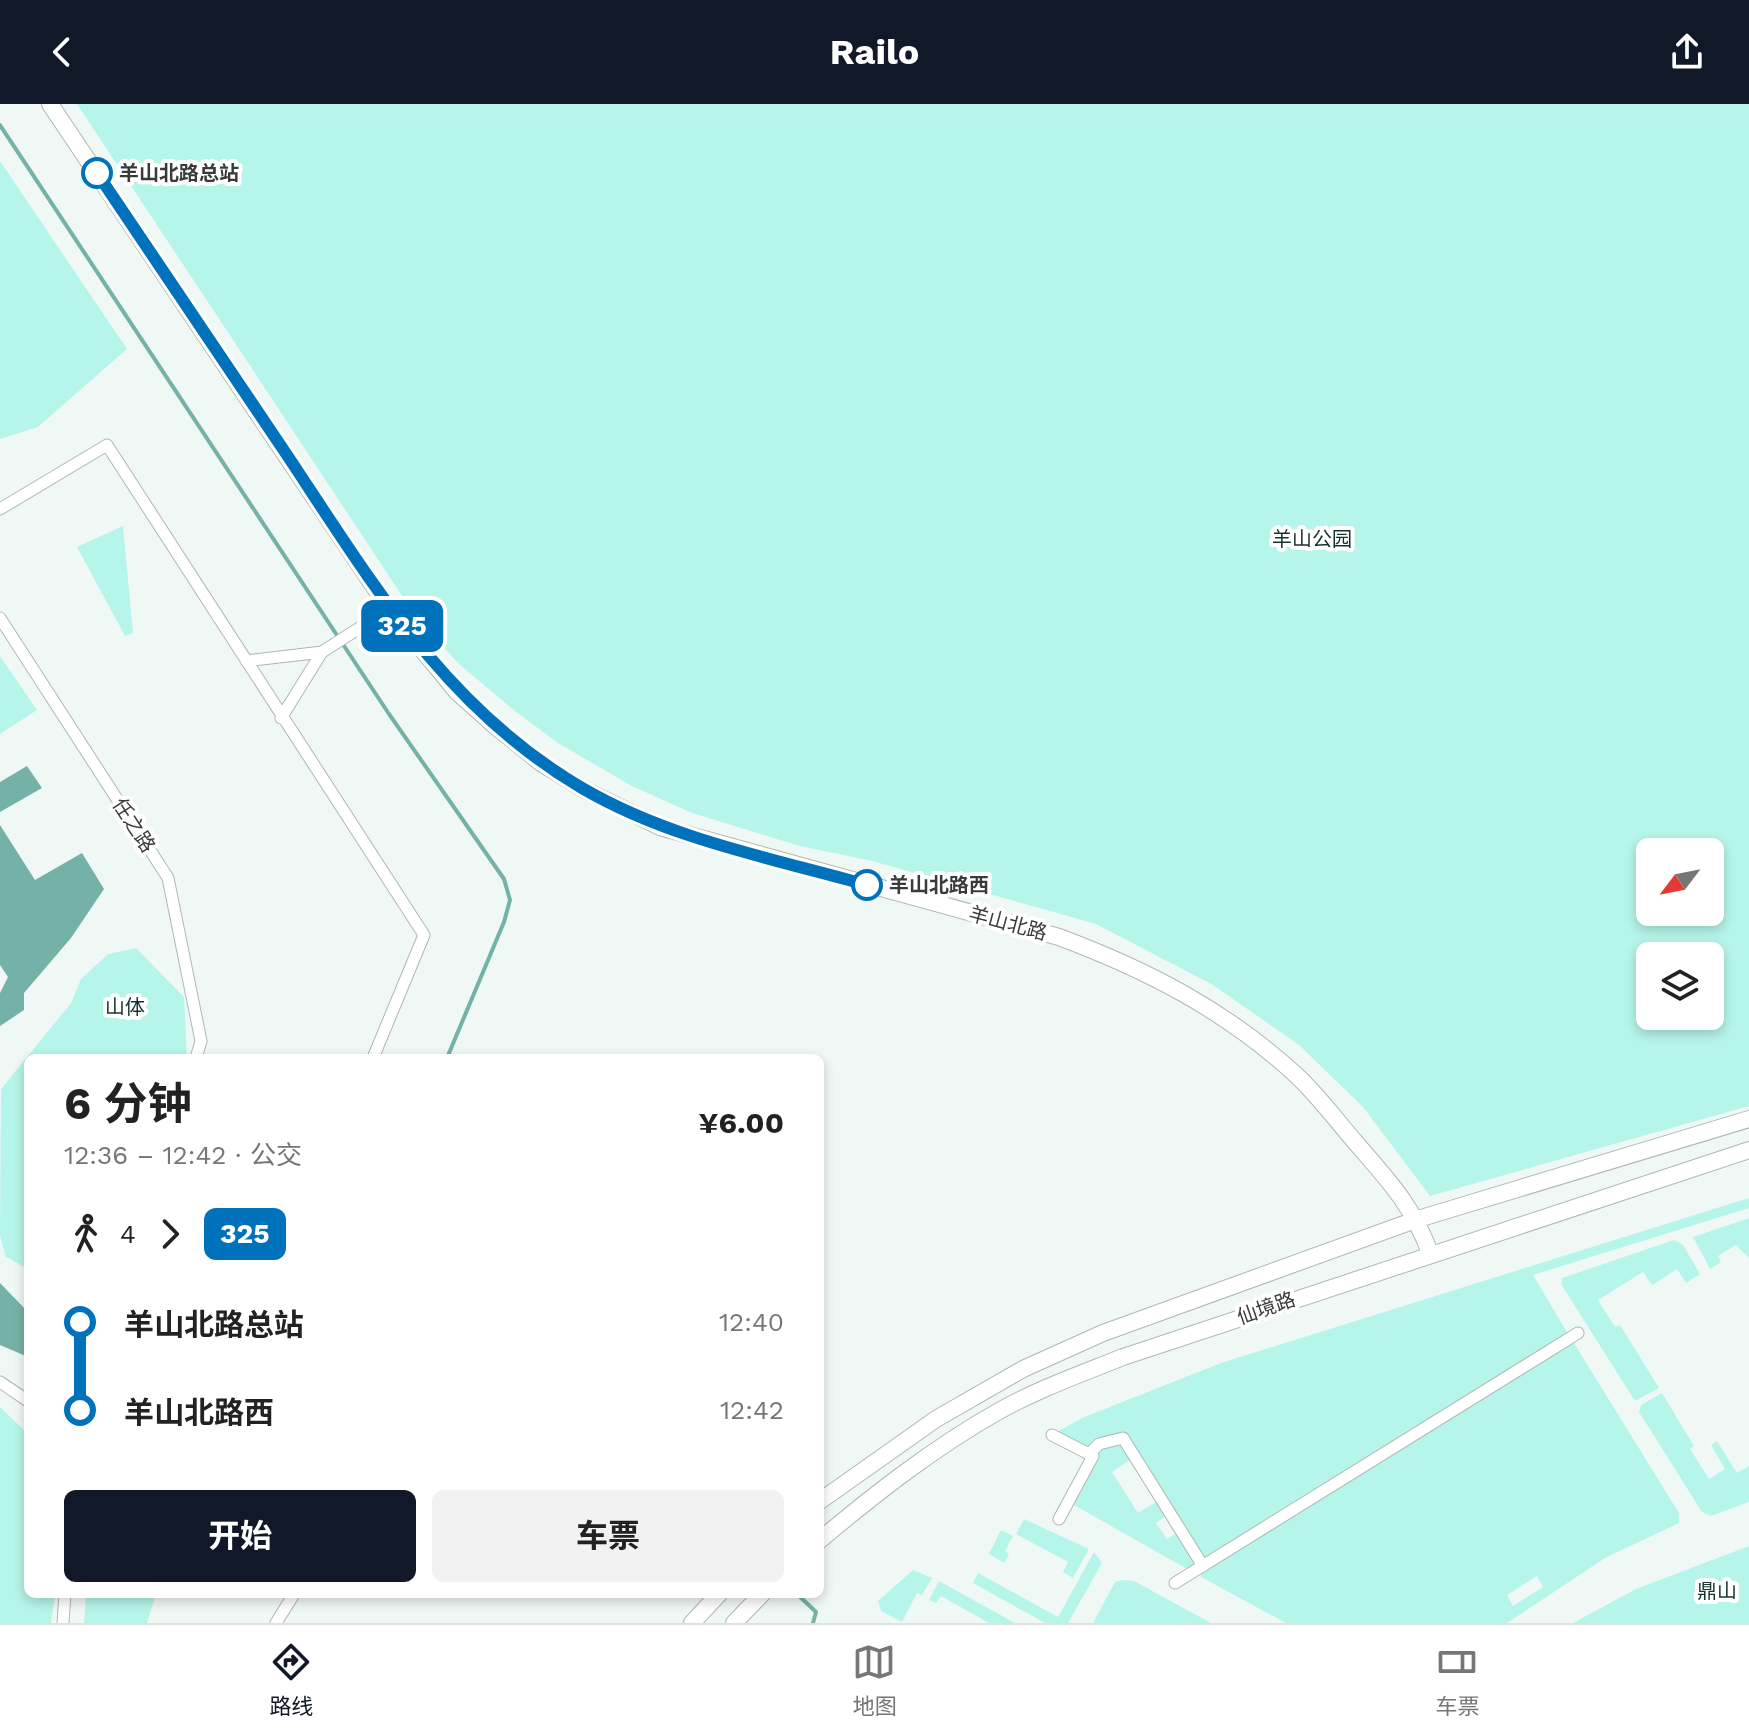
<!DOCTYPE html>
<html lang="zh">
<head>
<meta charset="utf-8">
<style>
	:root { --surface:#fff; --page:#f2f2f2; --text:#222; --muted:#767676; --line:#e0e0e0; --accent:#111827 }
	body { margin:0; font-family:"Work Sans","Noto Sans SC",sans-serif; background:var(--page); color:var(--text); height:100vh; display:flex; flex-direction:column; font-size:30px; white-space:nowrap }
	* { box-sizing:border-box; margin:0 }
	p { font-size:26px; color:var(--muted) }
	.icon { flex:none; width:44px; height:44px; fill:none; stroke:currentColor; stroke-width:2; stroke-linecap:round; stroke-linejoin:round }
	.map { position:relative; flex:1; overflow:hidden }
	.sheet { position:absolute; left:24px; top:950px; width:800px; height:544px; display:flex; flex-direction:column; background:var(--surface); border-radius:12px; box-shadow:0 4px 12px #0003 }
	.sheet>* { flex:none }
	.badge { padding:0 16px; border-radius:12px; font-size:28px; line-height:52px }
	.needle { width:52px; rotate:238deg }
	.buttons { position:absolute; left:1636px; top:734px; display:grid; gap:16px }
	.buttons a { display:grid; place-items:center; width:88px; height:88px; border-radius:12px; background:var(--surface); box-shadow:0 4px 12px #0003; font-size:40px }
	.map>.badge { position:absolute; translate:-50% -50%; box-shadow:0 0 0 4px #fff }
	.legs { display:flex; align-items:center; gap:12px; height:88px; padding:0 40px; font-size:26px }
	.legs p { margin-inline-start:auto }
	.headline { display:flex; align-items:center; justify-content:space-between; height:136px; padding:0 40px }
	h1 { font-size:44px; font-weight:700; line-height:60px }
	.action { display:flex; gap:16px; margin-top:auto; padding:16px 40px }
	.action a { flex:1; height:92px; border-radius:12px; background:var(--accent); color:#fff; font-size:32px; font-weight:700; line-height:92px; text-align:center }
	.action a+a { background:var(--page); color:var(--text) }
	ul { padding:0 40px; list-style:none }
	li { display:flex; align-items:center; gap:28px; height:88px; font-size:30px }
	li i { display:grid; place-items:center; width:12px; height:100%; margin:0 10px; background:currentColor }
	li i::after { content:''; width:20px; height:20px; margin:-10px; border:6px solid; border-radius:50%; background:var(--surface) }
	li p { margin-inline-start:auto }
	li:first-child i { background:linear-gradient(#0000 50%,currentColor 0) }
	li:last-child i { background:linear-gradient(currentColor 50%,#0000 0) }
	header { display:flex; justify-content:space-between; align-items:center; height:104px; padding:0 40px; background:var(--accent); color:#fff; font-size:36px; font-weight:700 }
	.menu { display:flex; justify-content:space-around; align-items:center; height:112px; border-top:2px solid var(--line); background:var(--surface); font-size:22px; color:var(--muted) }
	.menu a { display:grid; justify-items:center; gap:4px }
	.menu .selected { color:var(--accent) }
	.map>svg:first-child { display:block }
</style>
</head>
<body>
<header><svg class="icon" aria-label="back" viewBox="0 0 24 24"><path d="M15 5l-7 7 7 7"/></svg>Railo<svg class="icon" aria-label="share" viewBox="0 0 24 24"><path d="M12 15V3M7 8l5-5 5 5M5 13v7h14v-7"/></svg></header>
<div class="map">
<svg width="1749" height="1519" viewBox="0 0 1749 1519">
	<rect width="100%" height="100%" fill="#f0f8f6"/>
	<path fill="#b6f5e9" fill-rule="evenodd" d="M77 0H1749V1002L1430 1092 1363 1003 1299 941 1213 881 1096 820 872 757 800 742 692 709 632 682 558 639 515 607 459 560 418 516ZM1650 748H1710V808H1650ZM1650 852H1710V912H1650Z
		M0 57 127 245 38 323 0 335Z
		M123 422 133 529 125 532 77 443Z
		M0 552 37 606 0 630Z
		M136 844 184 893 187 954H28V1165L6 1153 0 1132 1 985 71 899 81 875 108 850Z
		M1749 1094V1104L1533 1171 1568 1230 1204 1455 1126 1329 1096 1338 1088 1346 1055 1329 1082 1314 1221 1259Z
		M1749 1114V1154L1736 1141 1718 1152 1721 1158 1710 1165 1693 1133Z
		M1674 1136 1683 1141 1700 1170 1686 1179 1677 1165 1652 1181 1643 1168 1598 1196 1615 1223 1620 1221 1659 1284 1635 1297 1561 1180 1562 1174Z
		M1572 1236 1679 1409V1419L1605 1454 1507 1519H1286L1201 1473V1469ZM1537 1472 1543 1483 1513 1502 1507 1491Z
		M1662 1289 1694 1342 1690 1345 1709 1375 1725 1365 1711 1341 1717 1337 1737 1369 1749 1362V1398L1711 1412 1702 1408 1639 1308 1641 1301Z
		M0 1303 28 1330V1490H55L51 1519H0Z
		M1119 1338 1130 1356 1112 1368 1138 1409 1156 1398 1166 1412 1156 1419 1167 1435 1177 1429 1196 1460 1187 1465 1074 1401C1081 1374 1091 1345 1119 1338Z
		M1024 1415 1089 1445 1073 1474 1063 1468 1068 1458 1016 1430Z
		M1001 1426 1013 1432 1005 1447 1009 1450 1004 1459 989 1450Z
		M1749 1442V1519H1573L1636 1485Z
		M1094 1448 1102 1459 1068 1519H1045L973 1479 978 1469 1058 1513Z
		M913 1466 932 1474 922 1491 917 1489 902 1518 881 1507 878 1497Z
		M1122 1476 1134 1477 1211 1519H1093L1115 1478Z
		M939 1477 1015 1519H989L941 1492 936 1499 929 1496Z
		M86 1490H156L147 1519H84Z"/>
	<path fill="#74b2a7" d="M27 662 42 684 0 708V678Z
		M0 721 35 776 82 749 104 785 71 834 24 889V906L0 922V889L8 873 0 861Z
		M0 1179 28 1208V1253L0 1241Z"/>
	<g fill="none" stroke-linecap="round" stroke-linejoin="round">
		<path stroke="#74b2a7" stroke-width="4" d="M0 21 389 610 504 775 510 796 504 818 447 954
			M797 1490 816 1508 813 1519"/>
		<defs>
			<path id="street" d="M0 405 107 341 424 831 373 954
				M0 514 168 774 201 937 196 954
				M246 557 322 548 389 505
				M281 614 322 548
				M0 1278 28 1297
				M1052 1331 1089 1350 1099 1340 1123 1334 1203 1462
				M1059 1415 1093 1352 1089 1350
				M1175 1479 1578 1229
				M63 1519 65 1490
				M276 1519 294 1490"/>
			<path id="secondary" d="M50 0 389 505 457 588 494 621 541 659 585 686 660 723 1059 833C1147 866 1225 906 1295 970 1317 990 1336 1016 1356 1039 1388 1076 1413 1102 1430 1149
				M820 1397 936 1315 1023 1265 1103 1229 1418 1115 1749 1015
				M820 1436C876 1389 935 1343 999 1307 1038 1285 1081 1270 1123 1253L1749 1046
				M692 1519 719 1490
				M734 1519 762 1490"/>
		</defs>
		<use href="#street" stroke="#afb6b4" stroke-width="13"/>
		<use href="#secondary" stroke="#afb6b4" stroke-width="18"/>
		<use href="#street" stroke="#fff" stroke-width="11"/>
		<use href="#secondary" stroke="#fff" stroke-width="16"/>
	</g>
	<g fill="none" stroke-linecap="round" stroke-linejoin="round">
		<defs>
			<path id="line-1" d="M97 69C161 164 225 259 289 354 374 482 446 604 582 684 669 735 771 754 867 781"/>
		</defs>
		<use href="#line-1" stroke="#fff" stroke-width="18"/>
		<use href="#line-1" stroke="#0072bc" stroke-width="12"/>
	</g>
	<g fill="#fff" stroke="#0072bc" stroke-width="4">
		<circle cx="97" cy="69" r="14"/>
		<circle cx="867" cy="781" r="14"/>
	</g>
	<g text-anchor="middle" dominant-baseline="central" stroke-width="8" stroke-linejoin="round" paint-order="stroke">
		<g font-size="20" font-weight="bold" fill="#383b3a" stroke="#fff" text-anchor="start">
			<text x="119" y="69">羊山北路总站</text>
			<text x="889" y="781">羊山北路西</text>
		</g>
		<g font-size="20" fill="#13332e" stroke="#fff">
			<text x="1312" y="435">羊山公园</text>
			<text x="125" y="903">山体</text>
			<text x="1717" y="1487">鼎山</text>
		</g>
		<g font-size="20" fill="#383b3a" stroke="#fff">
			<text transform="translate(134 721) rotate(57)">任之路</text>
			<text transform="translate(1008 819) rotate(15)">羊山北路</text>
			<text transform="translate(1266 1204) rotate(-19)">仙境路</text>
		</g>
	</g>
</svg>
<div class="buttons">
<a><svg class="needle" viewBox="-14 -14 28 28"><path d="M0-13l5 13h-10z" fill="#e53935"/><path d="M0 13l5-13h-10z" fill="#767676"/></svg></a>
<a><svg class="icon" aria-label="layers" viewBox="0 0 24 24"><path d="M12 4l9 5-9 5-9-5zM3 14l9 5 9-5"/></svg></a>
</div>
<b class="badge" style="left:402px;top:522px;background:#0072bc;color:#fff">325</b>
<section class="sheet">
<div class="headline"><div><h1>6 分钟</h1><p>12:36 – 12:42 · 公交</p></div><b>¥6.00</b></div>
<div class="legs"><svg class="icon" aria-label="walk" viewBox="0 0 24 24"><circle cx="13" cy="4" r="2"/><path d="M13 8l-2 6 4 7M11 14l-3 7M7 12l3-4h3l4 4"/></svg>4<svg class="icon" aria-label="forward" viewBox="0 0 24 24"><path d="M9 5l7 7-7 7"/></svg><b class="badge" style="background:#0072bc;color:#fff">325</b></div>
<ul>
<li><i style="color:#0072bc"></i><b>羊山北路总站</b><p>12:40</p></li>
<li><i style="color:#0072bc"></i><b>羊山北路西</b><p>12:42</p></li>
</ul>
<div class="action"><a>开始</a><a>车票</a></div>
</section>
</div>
<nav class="menu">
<a class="selected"><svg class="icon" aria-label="directions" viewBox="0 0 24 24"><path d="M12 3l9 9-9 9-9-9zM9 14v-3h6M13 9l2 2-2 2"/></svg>路线</a>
<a><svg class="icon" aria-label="map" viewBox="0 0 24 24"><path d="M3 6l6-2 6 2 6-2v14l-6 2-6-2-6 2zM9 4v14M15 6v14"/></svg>地图</a>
<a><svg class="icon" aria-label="tickets" viewBox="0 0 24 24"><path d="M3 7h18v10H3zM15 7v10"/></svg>车票</a>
</nav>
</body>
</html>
